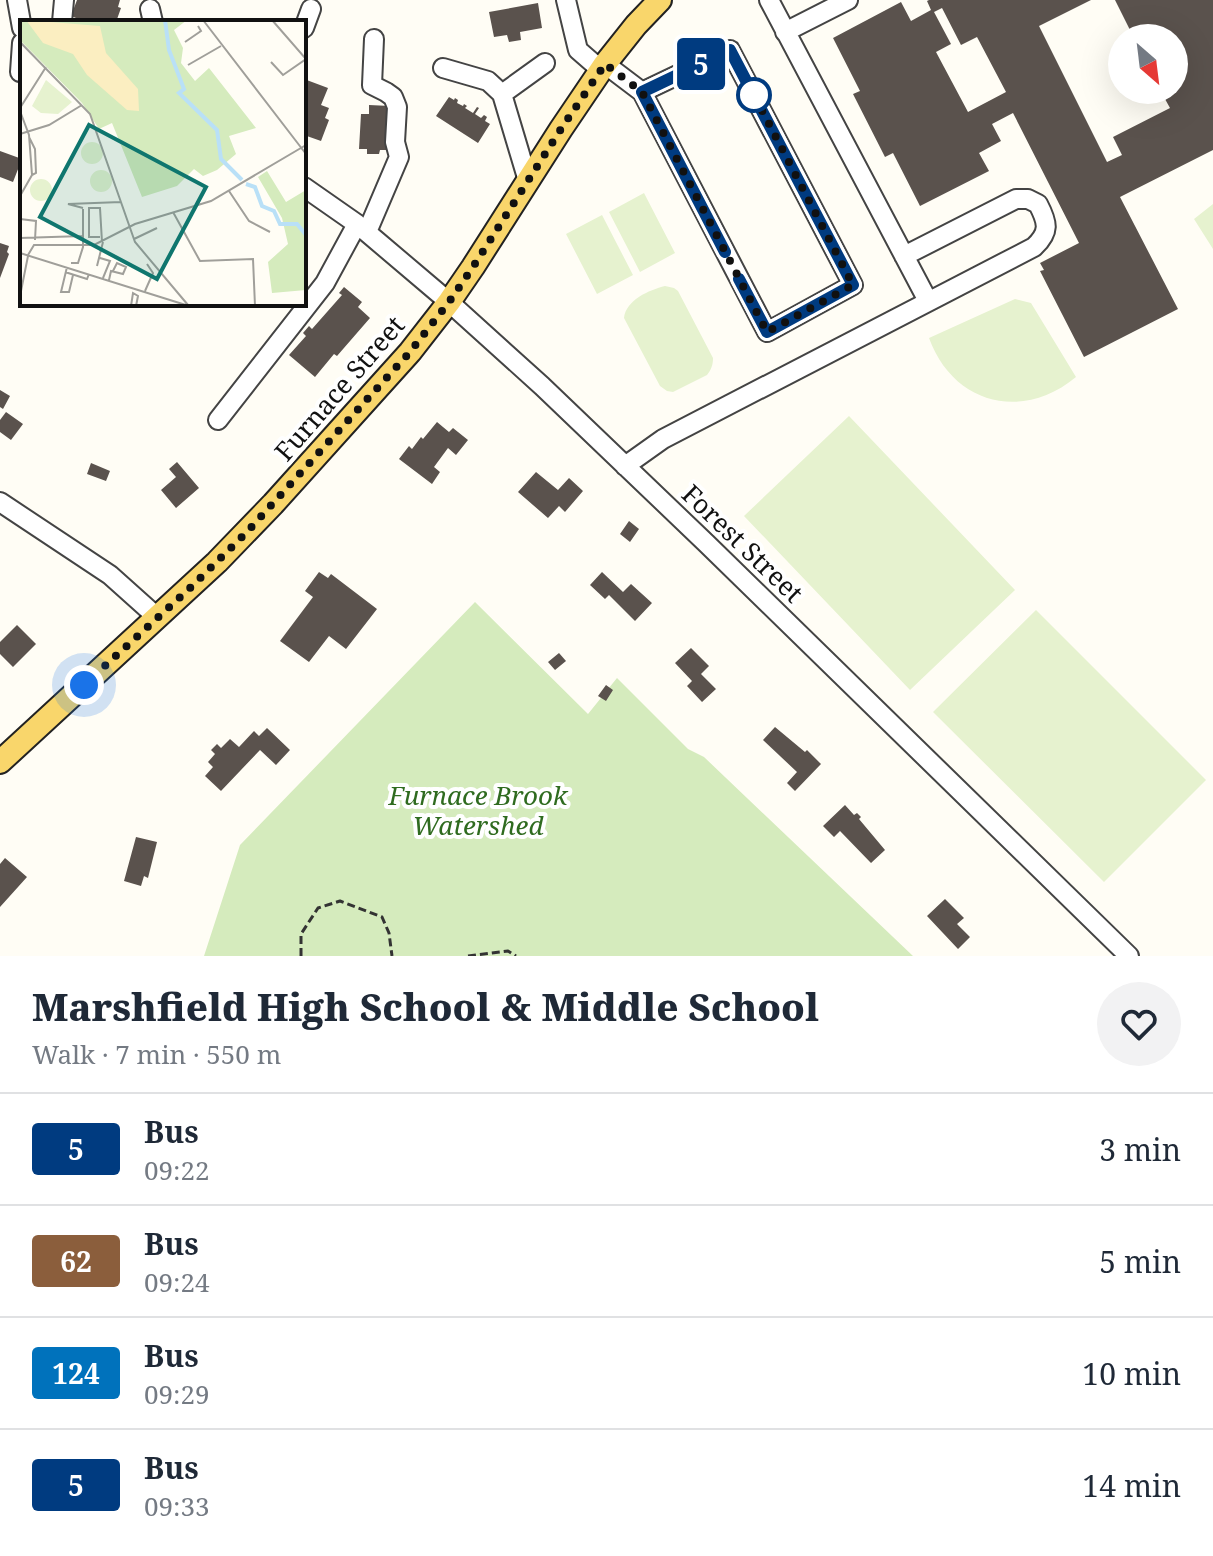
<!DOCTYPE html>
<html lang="en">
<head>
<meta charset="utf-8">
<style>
	:root { --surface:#fff; --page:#f2f2f3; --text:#1f2937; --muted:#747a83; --line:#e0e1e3 }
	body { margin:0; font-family:"Noto Serif",serif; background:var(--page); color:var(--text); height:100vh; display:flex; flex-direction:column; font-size:30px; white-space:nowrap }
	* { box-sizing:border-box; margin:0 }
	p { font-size:26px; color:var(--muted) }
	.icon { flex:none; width:44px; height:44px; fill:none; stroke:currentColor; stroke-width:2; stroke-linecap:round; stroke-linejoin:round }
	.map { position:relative; height:956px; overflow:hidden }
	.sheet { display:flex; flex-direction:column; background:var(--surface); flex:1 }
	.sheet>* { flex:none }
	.badge { padding:0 16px; border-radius:6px; font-size:28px; line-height:52px }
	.needle { width:52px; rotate:152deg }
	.controls { position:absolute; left:1108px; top:24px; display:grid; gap:16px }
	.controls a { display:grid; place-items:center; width:80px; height:80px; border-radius:50%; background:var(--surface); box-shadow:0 8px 32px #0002; font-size:40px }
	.you { position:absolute; width:40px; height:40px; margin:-20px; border:6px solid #fff; border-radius:50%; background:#1a73e8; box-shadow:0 0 0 12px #1a73e833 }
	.map>.badge { position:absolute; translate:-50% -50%; box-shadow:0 0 0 4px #fff }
	.round { display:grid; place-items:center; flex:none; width:84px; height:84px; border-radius:42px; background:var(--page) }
	.summary { display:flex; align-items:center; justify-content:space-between; height:136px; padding:0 32px }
	h1 { font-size:38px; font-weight:800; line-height:60px }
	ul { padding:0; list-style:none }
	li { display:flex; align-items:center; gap:24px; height:112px; padding:0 32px; border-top:2px solid var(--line) }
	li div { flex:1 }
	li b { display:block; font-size:30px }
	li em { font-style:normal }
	li .badge { min-width:88px; font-weight:700; text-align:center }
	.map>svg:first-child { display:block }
</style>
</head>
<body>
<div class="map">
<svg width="1213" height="956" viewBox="0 0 1213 956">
	<rect width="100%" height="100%" fill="#fffdf5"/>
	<path fill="#d5ebbd" d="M475 602 588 714 617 678 688 749 704 757 913 956H204L240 845Z"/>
	<path fill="#e6f2cf" d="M644 193 675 253 640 272 609 212Z
		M1213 204V249L1194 219Z
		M602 215 633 275 597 294 566 234Z
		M665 286 674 288 678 291 713 358C713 365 711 370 707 375L673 392 667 391 660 386 624 318C626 300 649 290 665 286Z
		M1015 299 1031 303 1076 377C1022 422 953 404 929 338Z
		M849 416 1015 590 910 690 744 516Z
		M1036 610 1206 780 1104 882 933 712Z"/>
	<path fill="#5a524d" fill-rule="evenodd" d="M77 0H120L118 7 121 8 116 22H86L71 16Z
		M929 0H1091L1039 26 1107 162 1122 155 1113 137 1170 108 1160 90H1174V38H1134L1115 0H1213V150L1120 197 1178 309 1084 357 1040 271 1044 270 1040 263 1079 243 1013 113 992 124 1001 141 979 153 989 171 920 206 893 153 885 157 853 94 860 91 833 38 901 2 911 21 931 10 927 1ZM942 8 961 45 977 37 1006 92 968 112 936 52 951 44 934 12Z
		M538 3 542 28 520 32 521 40 509 42 507 35 494 37 489 12Z
		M304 79 328 88 321 105 329 108 325 118 329 120 321 141 304 135Z
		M449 97 454 100 455 98 458 100 457 103 463 106 464 104 467 106 465 108 473 113 477 107 479 108 475 114 481 118 484 115 487 117 485 121 490 124 478 143 436 116Z
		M369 105 390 106V150H380L379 154H367V149H359L361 114H369Z
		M0 151 22 159 13 182 0 177Z
		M0 243 9 246 7 252 9 254 0 278Z
		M344 287 362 302 358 307 370 318 337 356 334 354 315 377 289 355 306 336 303 333 309 326 312 329 342 295 339 293Z
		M0 390 10 396 3 409 0 407Z
		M6 412 23 424 11 440 0 432V420Z
		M437 422 449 432 453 428 468 440 456 455 448 448 434 467 440 472 432 484 399 459 409 446 412 449 421 437 423 439Z
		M177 462 199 488 176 508 161 490 176 477 169 469Z
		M91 463 110 471 106 481 87 474Z
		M536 472 558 490 569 478 583 491 565 512 559 506 548 518 518 492Z
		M629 521 639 529 630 542 620 534Z
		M319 572 328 578 331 574 377 609 346 649 329 636 309 662 280 641 313 597 305 591Z
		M602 572 623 592 631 584 652 603 635 621 609 595 605 599 590 585Z
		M17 625 36 644 13 667 0 654V642Z
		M691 648 709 666 701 674 716 689 702 702 687 686 692 681 675 663Z
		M559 653 566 661 555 670 548 662Z
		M606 685 613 690 606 701 598 696Z
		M775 727 805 752 807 750 821 764 795 791 787 783 797 772 763 740Z
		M267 728 290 750 276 765 260 750 221 791 205 776 213 767 208 762 215 754 211 750 217 744 221 748 230 739 239 747 254 731 259 736Z
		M845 805 854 815 857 813 861 817 859 819 885 850 871 863 840 831 834 837 823 826Z
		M136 837 157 842 148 878 144 876 141 886 124 881Z
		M5 858 27 877 0 907V864Z
		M945 899 964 918 957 924 970 937 958 949 927 916Z"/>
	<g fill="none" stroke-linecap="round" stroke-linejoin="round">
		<defs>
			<path id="minor" d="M17 0 22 28
				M566 0 578 50 601 70
				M769 0 928 301
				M150 9 153 22
				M62 22 64 0
				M304 28 311 9
				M785 32 848 0
				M605 64 642 92 767 332 853 285 730 50 642 92
				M443 68 488 81 502 94
				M20 72 22 43
				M528 181 502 94 545 63
				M304 187 357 224 449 302 542 386 706 543 1129 956
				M367 232 399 157 395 142 397 107 393 97 386 92 372 85 374 39
				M218 420 325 283 357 224
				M625 466 663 439 1034 247C1050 232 1048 223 1038 204L1028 199H1016L904 256
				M0 502 110 575 158 618"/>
			<path id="major" d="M0 762 217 562 273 504 410 352 449 302 473 267 561 129 605 64 636 25 660 0"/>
		</defs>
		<use href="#minor" stroke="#444" stroke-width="22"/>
		<use href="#major" stroke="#222" stroke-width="26"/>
		<path stroke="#333" stroke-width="3" stroke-dasharray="8 4" stroke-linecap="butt" d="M301 956V934L318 908 340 901 382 917 389 933 392 956
			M468 956 508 951 516 956"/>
		<use href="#minor" stroke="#fff" stroke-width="18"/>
		<use href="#major" stroke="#f9d66b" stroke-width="22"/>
	</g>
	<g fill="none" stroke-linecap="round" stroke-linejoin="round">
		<defs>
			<path id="line" d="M725 252 642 92 730 50 853 285 767 332 739 279"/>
		</defs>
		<use href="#line" stroke="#fff" stroke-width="18"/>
		<use href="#line" stroke="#003b80" stroke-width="12"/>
		<path stroke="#111" stroke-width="8" stroke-dasharray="0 14.4" d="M84 685 188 590 246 533 410 352 449 302 473 267 561 129 605 64 642 92 767 332 853 285 754 95"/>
	</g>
	<circle fill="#fff" stroke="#003b80" stroke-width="4" cx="754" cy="95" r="16"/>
	<g text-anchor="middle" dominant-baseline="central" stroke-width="8" stroke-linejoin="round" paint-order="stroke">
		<g font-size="26" fill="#111" stroke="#fff">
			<text transform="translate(339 388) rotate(-49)">Furnace Street</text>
			<text transform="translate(743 543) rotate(44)">Forest Street</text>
		</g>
		<g font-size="26" font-style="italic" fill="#2f6b1f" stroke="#fff">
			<text x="478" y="795">Furnace Brook<tspan x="478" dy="30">Watershed</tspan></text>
		</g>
	</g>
	<g transform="translate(20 20)">
		<rect width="286" height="286" fill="#fffdf5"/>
		<path d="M0 0H167L154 10 163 28 161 43 175 61 189 48 236 108 209 116 216 134 197 150 183 156 174 149 157 166 122 177 92 103 79 109 62 83 0 20ZM247 151 266 182 286 170V270L252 273 248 242 268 224 262 198 238 157Z" fill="#d5ebbd"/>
		<path d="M6 0 80 6 86 33 118 69 119 91 107 90 67 55 53 34 23 23Z" fill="#fbeec1"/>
		<path d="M26 60 52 82 38 94 21 93 12 86ZM61 133a11 11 0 1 1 22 0a11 11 0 1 1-22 0ZM70 161a11 11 0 1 1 22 0a11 11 0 1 1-22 0ZM10 170a11 11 0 1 1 22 0a11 11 0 1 1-22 0Z" fill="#e6f2cf"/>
		<path fill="none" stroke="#b9e0f7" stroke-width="4" d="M145 0 149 30 164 69 159 73 197 110 201 139 222 160M226 164 235 167 242 186 254 191 260 204H277L286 215"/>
		<path fill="none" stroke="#a09f9a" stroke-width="2" d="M183 0 286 134M0 22 70 94 115 222 168 285M165 22 181 11 178 6M251 42 263 55 286 39 252 0M168 45 201 26M0 88 26 47M0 91 9 115 12 155 0 176M0 114 29 105 62 85M9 117 15 129 16 153 12 155M209 171 229 201 250 212M63 188 48 184 101 182M153 192 180 241 233 239 235 286M0 199 16 201 15 220M80 217H69V188H80L82 222M0 218 63 216M114 219 137 208M0 233 169 286M8 235 14 225H74L115 204 191 181 286 125M80 238 90 241 83 258M51 243H58L63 227V189M77 246 83 222M47 247 41 272H49L53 255M45 252 67 259 69 254M89 260 91 251 103 254 106 247 97 243 93 251M125 271 133 253 127 244M0 276 8 236M111 286 113 273 118 276 116 286"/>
		<path fill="#0f766e" fill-opacity="0.15" stroke="#0f766e" stroke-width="4" d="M69 105 186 167 137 259 20 197Z"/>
		<rect width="286" height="286" fill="none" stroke="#111" stroke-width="4"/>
	</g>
</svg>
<div class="controls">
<a><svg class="needle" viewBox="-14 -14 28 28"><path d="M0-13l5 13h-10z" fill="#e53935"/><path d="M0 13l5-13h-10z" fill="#747a83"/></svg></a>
</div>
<div class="you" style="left:84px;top:685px"></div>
<b class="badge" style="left:701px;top:64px;background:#003b80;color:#fff">5</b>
</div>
<section class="sheet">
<div class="summary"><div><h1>Marshfield High School &amp; Middle School</h1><p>Walk · 7 min · 550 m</p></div><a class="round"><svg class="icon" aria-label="heart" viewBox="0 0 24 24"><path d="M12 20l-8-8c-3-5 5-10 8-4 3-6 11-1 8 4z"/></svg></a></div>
<ul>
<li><span class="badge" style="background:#003b80;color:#fff">5</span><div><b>Bus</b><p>09:22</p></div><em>3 min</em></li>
<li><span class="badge" style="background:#8b5e3c;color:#fff">62</span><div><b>Bus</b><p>09:24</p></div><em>5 min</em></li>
<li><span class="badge" style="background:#0072bc;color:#fff">124</span><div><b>Bus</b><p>09:29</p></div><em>10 min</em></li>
<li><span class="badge" style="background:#003b80;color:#fff">5</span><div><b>Bus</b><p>09:33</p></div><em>14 min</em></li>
</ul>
</section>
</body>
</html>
